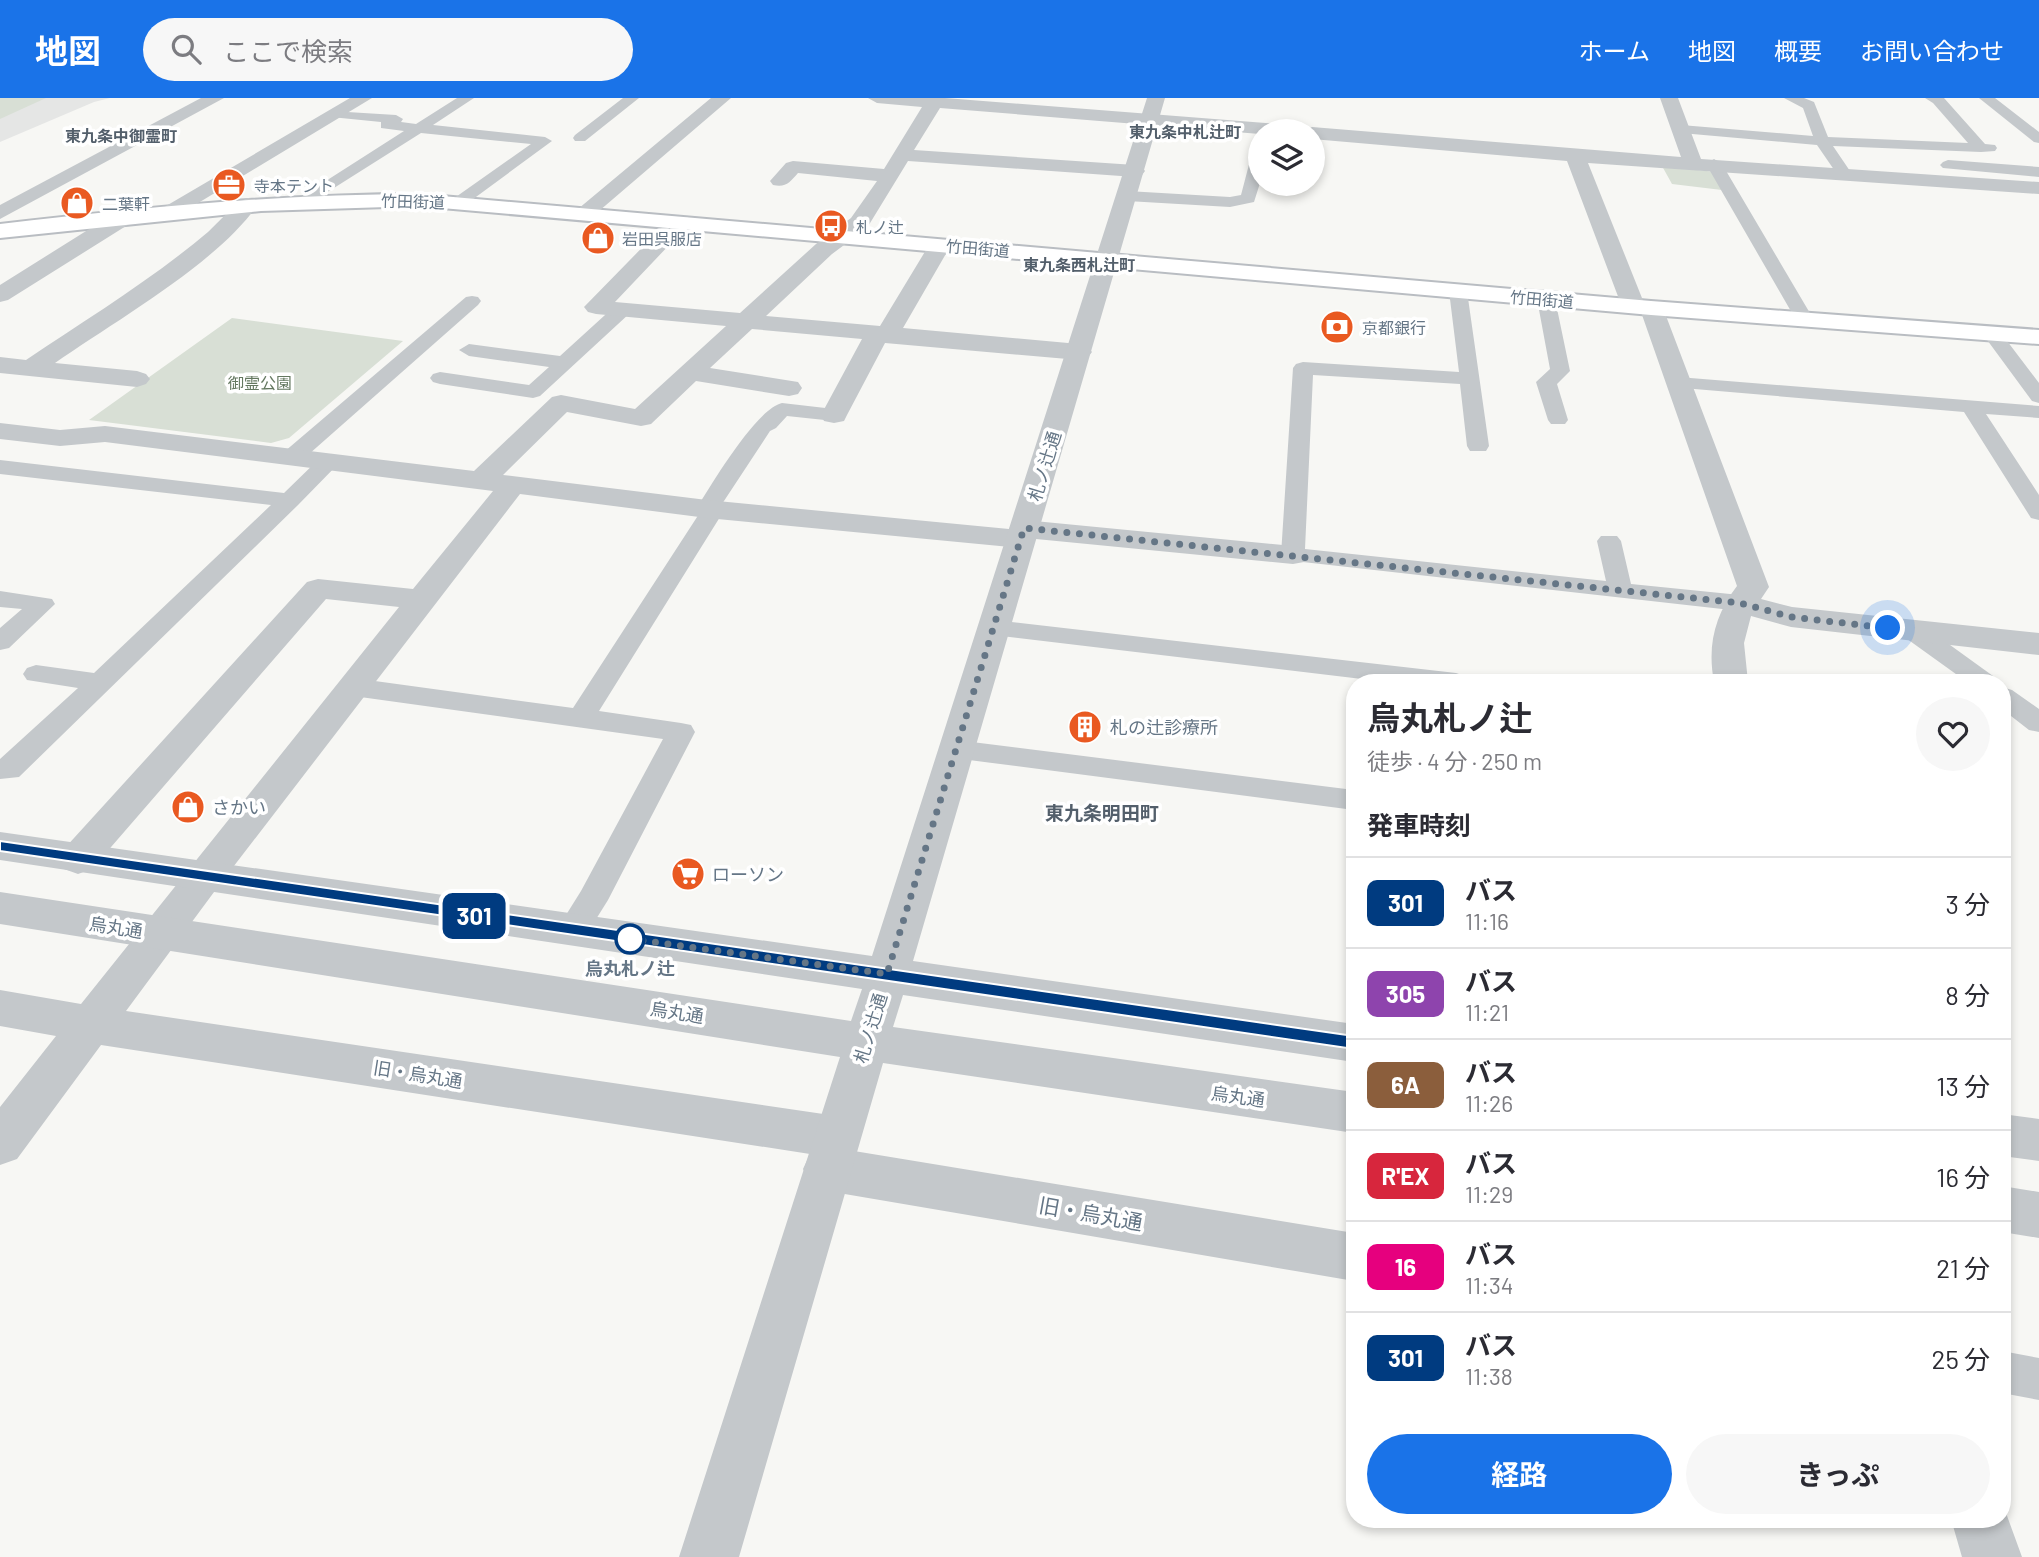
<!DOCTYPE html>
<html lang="ja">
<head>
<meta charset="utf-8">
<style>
	:root { --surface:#fff; --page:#f7f7f7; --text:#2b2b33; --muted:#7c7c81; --line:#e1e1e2; --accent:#1a73e8 }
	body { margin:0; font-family:Barlow,"Noto Sans JP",sans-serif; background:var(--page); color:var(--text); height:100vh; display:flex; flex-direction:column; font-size:26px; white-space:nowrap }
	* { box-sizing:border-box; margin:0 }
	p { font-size:23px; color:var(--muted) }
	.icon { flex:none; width:38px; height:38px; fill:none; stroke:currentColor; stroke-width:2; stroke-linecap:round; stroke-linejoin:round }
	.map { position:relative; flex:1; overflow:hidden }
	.panel { position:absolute; left:1346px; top:576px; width:665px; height:854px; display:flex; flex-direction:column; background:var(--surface); border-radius:28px; box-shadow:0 4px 10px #0003 }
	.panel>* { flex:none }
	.badge { padding:0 14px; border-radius:10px; font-size:24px; line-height:46px }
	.tools { position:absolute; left:1248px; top:21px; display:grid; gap:14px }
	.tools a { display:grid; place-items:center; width:77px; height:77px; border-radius:50%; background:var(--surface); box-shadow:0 4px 10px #0003; font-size:35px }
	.you { position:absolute; width:35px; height:35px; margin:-18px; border:5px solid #fff; border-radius:50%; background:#1a73e8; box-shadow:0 0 0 10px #1a73e833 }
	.map>.badge { position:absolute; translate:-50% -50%; box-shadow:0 0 0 4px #fff }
	h2 { padding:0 21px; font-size:26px; line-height:63px }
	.round { display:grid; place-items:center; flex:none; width:74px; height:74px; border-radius:37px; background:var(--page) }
	.overview { display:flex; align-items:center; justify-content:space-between; height:119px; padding:0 21px }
	h1 { font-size:33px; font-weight:700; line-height:52px }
	.primary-button { display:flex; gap:14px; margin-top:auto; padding:14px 21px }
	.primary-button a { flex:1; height:80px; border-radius:42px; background:var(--accent); color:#fff; font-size:28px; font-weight:700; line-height:80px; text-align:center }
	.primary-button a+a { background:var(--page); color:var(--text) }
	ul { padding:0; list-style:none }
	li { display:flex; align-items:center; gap:21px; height:91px; padding:0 21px; border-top:2px solid var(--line) }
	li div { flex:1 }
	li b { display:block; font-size:26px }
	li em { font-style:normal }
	li .badge { min-width:77px; font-weight:700; text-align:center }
	header { display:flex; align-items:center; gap:42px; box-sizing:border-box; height:98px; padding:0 35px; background:var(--accent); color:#fff }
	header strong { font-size:33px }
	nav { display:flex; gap:38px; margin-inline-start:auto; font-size:24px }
	.search { width:490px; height:63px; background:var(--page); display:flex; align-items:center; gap:18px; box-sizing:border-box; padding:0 24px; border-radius:38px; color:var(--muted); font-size:26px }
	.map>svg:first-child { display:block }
</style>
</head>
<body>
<header>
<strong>地図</strong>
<div class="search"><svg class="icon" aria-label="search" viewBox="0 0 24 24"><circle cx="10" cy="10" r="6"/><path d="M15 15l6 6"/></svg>ここで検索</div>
<nav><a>ホーム</a><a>地図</a><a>概要</a><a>お問い合わせ</a></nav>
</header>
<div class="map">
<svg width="2039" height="1459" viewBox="0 0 2039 1459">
	<rect width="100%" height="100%" fill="#f7f7f4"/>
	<path fill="#e5e6e5" d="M0 0H110L94 4 0 44Z"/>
	<path fill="#d8dfd5" d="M0 0H46L0 21Z
		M1662 68 1715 74 1722 92 1672 86Z
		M232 220 403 243 289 340 271 345 89 322Z"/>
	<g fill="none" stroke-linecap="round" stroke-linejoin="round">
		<defs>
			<path id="secondary" d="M419 96 1651 203 2039 232V246L1651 217 419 108 261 113 0 140V126C139 110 278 96 419 96Z"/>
		</defs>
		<use href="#secondary" stroke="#b9bdc2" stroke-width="4"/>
		<path fill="#c4c8cb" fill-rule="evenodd" d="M457 0H474L433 27 545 39 552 43 465 107H453L451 104 453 101 531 46 421 35 307 107H295L293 104 404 33 381 30V24L331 19V13L396 17 403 21 401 24 416 26Z
			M623 0H639L585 43H575L573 40 575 37Z
			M1784 0H1804L1814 4 1828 39 1968 45 1933 5 1925 0H1944L1985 46 1995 47 1997 50 1995 53 1981 54 1833 48 1852 76 1844 81 1839 79 1817 47 1681 35 1674 31 1681 27 1813 38 1803 10Z
			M1979 0H1995L2039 34V45L2034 44Z
			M1260 50V85L1254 104 1230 109 1127 103 1119 98 1127 93 1230 99 1241 97 1252 55Z
			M1714 61 1722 66 1814 222 1812 226 1805 228 1796 222 1706 66Z
			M1948 62 2039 69V79L1943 70 1940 67 1943 64Z
			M1458 188 1467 193 1489 348 1486 353H1470L1467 348 1460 286 1313 277 1305 451 1606 483 1597 443 1601 438H1617L1621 443 1631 486 1740 497 1749 500 1752 505 1749 510 1740 513 1285 462 1281 457 1293 270 1296 266 1303 264 1459 274 1449 193Z
			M1546 196 1555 201 1570 273 1557 286 1568 322 1565 326H1551L1548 322 1536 284 1550 271 1537 201Z
			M472 198 478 199 481 203 478 207 300 364H284L281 359 284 354 466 199Z
			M623 205 632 211 630 215 540 298 533 300 440 286 433 284 430 280 433 276 440 274 529 287 549 269 469 258 459 252 469 246 560 258 616 207Z
			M1991 229 1998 231 2039 285V305L2032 303 1982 235Z
			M1678 279 2039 308V320L1986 316 2039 397V422L2031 420 1964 314 1671 289 1668 285 1671 281Z
			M782 305 834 311 841 313 844 317 841 321 834 323 787 318 776 330 770 333 722 406 725 411 599 613 681 625 691 627 695 634 608 802 583 842 572 846 561 842 556 833 581 793 663 641 353 598 344 595 340 589 344 583 353 580 573 610 699 416 696 411C712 386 756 311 782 305Z
			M330 356 338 358 341 363 298 407 19 679 0 681V661L78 590 27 582 23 576 27 570 36 567 94 575 271 407 0 376V362L284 395 322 358Z
			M0 493 52 501 55 506 9 550 0 552V530L22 511 0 509Z
			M994 522 1456 575 1465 578 1469 584H1387L985 536 981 530 985 524Z
			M1912 524 1921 526 1993 578 1997 584H1967L1903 538 1899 532 1903 526Z
			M2002 589 2012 592 2039 611V634L2029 632 2002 611Z
			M956 642 1354 692V712L946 659 942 652 946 645Z
			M2002 1253 2039 1260V1302L2002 1295Z"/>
		<path fill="#c4c8cb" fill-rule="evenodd" d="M201 0H224L0 121V107Z
			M350 0H372L180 116H166L162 112 166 108Z
			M711 0H731L592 119H578L574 115 578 111Z
			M868 0H945L1291 27 1300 33H1260V36L940 10 914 52 1135 67 1142 69 1145 73 1142 77 1135 79 908 63 867 130 832 156 766 218 880 228 929 147 932 142H948L951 147 903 230 1079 246 1088 249 1092 254 1088 259 1079 262 885 245 847 317 844 323 834 325 824 323 821 317 862 241 752 231 710 270 798 284 802 290 798 296 789 298 696 283 651 326 641 328 567 314 503 377 707 402 1009 431 1013 425 1024 422 1293 448 1304 450 1308 457 1304 464 1293 466 1036 441 1032 447 1021 450 707 420 520 396 217 790 126 913 837 1018 854 1024 861 1039 854 1053 1354 1135V1183L827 1093 810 1087 803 1071 810 1056 101 947 17 1061 0 1067V1009L56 938 0 928V892L81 906 399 509 326 501 92 771 78 776 64 771 58 761 64 751 307 484 318 481 413 491 493 393 105 344 60 348 0 341V325L60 332 105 328 474 373 552 299 561 297 635 311 726 228 596 216 588 214 584 209 672 119H688L691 124 615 204 740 215 816 146 851 120 877 83 798 75C790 84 786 90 773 87L770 83 786 65 793 63 884 71 922 9 877 5Z
			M1660 0H1678L1701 61 2039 84V96L1588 65 1644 205H1659L1663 210 1769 489 1761 501 1792 509 2039 535V557L1791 529 1751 518 1744 545 1748 584H1714C1707 547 1715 517 1737 488L1641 214H1626L1622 209 1567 63 1312 41V33H1304L1312 29 1681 59Z
			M248 100 255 102 258 106C218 165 115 223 55 265L137 273 146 276 150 281 146 286 137 289 0 275V259L26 262C87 221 151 182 208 134 218 125 237 103 248 100Z
			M126 112 134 113 137 118 134 123 8 202 0 204V187L118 113Z
			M2002 1404 2022 1459H1962L1951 1421H2002Z"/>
		<path fill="#c4c8cb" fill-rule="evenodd" d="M1147 0H1165L913 863 1354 926V964L903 897 893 929 1354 994V1035L883 965 739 1459H679L840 959 0 826V794L851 923 862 891 0 762V734L872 858Z
			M2002 1016 2039 1021V1063L2002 1058Z
			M2002 1088 2039 1094V1140L2002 1134Z"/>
		<use href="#secondary" fill="#fff" fill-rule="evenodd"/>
	</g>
	<path fill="#003b80" stroke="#fff" stroke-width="2" d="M0 743 1354 938 1360 940 1362 945 1360 949 1354 951 0 753Z"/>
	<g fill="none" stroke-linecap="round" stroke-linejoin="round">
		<path stroke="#657686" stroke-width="7" stroke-dasharray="0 12.6" d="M630 841 624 840 887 876 1024 430 1740 505 1791 519 1888 530"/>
	</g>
	<defs>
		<symbol id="office-disc" viewBox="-11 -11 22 22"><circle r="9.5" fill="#e95921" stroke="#fff"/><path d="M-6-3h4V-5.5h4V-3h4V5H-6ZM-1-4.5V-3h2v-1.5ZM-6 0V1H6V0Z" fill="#fff"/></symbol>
		<symbol id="shop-disc" viewBox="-11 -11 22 22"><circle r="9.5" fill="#e95921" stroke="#fff"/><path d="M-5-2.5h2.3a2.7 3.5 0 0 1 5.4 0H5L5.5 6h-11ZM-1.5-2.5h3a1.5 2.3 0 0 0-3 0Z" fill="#fff"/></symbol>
		<symbol id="bus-disc" viewBox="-11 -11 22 22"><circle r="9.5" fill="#e95921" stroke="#fff"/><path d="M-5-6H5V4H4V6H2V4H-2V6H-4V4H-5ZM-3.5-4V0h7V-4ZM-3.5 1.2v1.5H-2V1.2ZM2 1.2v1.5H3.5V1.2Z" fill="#fff"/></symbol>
		<symbol id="bank-disc" viewBox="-11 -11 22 22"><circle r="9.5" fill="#e95921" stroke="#fff"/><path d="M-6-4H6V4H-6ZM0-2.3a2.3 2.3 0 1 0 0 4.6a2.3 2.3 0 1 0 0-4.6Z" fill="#fff"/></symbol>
		<symbol id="building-disc" viewBox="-11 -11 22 22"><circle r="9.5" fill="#e95921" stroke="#fff"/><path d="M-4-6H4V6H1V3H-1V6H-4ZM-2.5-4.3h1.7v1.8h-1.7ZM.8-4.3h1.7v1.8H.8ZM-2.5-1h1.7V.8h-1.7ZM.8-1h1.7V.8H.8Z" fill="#fff"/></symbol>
		<symbol id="supermarket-disc" viewBox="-11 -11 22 22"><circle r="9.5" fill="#e95921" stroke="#fff"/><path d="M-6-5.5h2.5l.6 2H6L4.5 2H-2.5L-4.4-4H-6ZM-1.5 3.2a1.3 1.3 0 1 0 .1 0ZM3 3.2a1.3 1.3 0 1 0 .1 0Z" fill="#fff"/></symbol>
	</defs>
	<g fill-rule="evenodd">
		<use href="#office-disc" x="210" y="68" width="38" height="38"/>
		<use href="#shop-disc" x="58" y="86" width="38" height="38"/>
		<use href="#bus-disc" x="812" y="109" width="38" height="38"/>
		<use href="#shop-disc" x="579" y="121" width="38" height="38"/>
		<use href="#bank-disc" x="1318" y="210" width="38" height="38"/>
		<use href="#building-disc" x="1066" y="610" width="38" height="38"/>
		<use href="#shop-disc" x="169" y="690" width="38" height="38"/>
		<use href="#supermarket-disc" x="669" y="757" width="38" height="38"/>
	</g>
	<circle fill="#fff" stroke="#003b80" stroke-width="3.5" cx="630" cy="841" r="14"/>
	<g text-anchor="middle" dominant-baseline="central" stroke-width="7" stroke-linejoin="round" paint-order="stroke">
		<g font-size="16" font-weight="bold" fill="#535f6b" stroke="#fff">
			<text x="1185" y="33">東九条中札辻町</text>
			<text x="121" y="37">東九条中御霊町</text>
			<text x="1079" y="166">東九条西札辻町</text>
		</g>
		<g font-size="16" fill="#657686" stroke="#fff" text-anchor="start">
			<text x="254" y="87">寺本テント</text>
			<text x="102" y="105">二葉軒</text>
			<text x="856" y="128">札ノ辻</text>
			<text x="622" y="140">岩田呉服店</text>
			<text x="1362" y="229">京都銀行</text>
		</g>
		<g font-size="16" fill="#657686" stroke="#fff">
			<text transform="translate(413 103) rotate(2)">竹田街道</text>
			<text transform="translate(978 150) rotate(5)">竹田街道</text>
			<text transform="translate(1542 201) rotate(5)">竹田街道</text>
		</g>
		<g font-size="16" fill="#647860" stroke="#fff">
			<text x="260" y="284">御霊公園</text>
		</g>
		<g font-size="18" fill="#657686" stroke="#fff">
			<text transform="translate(1044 368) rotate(-73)">札ノ辻通</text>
			<text transform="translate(116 829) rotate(9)">烏丸通</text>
			<text transform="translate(677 914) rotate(9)">烏丸通</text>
			<text transform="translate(870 930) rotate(-73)">札ノ辻通</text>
			<text transform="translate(418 976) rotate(9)">旧・烏丸通</text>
			<text transform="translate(1238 998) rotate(8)">烏丸通</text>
		</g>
		<g font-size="18" fill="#657686" stroke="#fff" text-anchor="start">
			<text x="1110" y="629">札の辻診療所</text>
			<text x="212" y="709">さかい</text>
			<text x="712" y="776">ローソン</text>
		</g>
		<g font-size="18" font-weight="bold" fill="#657686" stroke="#fff">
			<text x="630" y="870">烏丸札ノ辻</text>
		</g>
		<g font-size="19" font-weight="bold" fill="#535f6b" stroke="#fff">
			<text x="1102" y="714">東九条明田町</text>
		</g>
		<g font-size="21" fill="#657686" stroke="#fff">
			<text transform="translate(1091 1115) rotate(10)">旧・烏丸通</text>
		</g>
	</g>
</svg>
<div class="tools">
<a><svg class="icon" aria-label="layers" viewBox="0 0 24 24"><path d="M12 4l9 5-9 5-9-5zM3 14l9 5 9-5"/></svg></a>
</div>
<div class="you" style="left:1888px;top:530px"></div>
<b class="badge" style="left:474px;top:818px;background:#003b80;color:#fff">301</b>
<section class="panel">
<div class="overview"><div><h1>烏丸札ノ辻</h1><p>徒歩 · 4 分 · 250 m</p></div><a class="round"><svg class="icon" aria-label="heart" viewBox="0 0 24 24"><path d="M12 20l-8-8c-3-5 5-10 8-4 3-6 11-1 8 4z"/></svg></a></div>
<h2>発車時刻</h2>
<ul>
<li><span class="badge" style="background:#003b80;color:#fff">301</span><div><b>バス</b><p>11:16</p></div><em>3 分</em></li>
<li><span class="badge" style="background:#8e44ad;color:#fff">305</span><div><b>バス</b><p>11:21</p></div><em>8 分</em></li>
<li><span class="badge" style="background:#8b5e3c;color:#fff">6A</span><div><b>バス</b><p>11:26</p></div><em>13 分</em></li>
<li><span class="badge" style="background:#d7263d;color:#fff">R'EX</span><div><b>バス</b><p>11:29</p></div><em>16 分</em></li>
<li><span class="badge" style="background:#e6007e;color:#fff">16</span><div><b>バス</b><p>11:34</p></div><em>21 分</em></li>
<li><span class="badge" style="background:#003b80;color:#fff">301</span><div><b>バス</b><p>11:38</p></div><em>25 分</em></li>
</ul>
<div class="primary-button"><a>経路</a><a>きっぷ</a></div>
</section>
</div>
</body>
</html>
